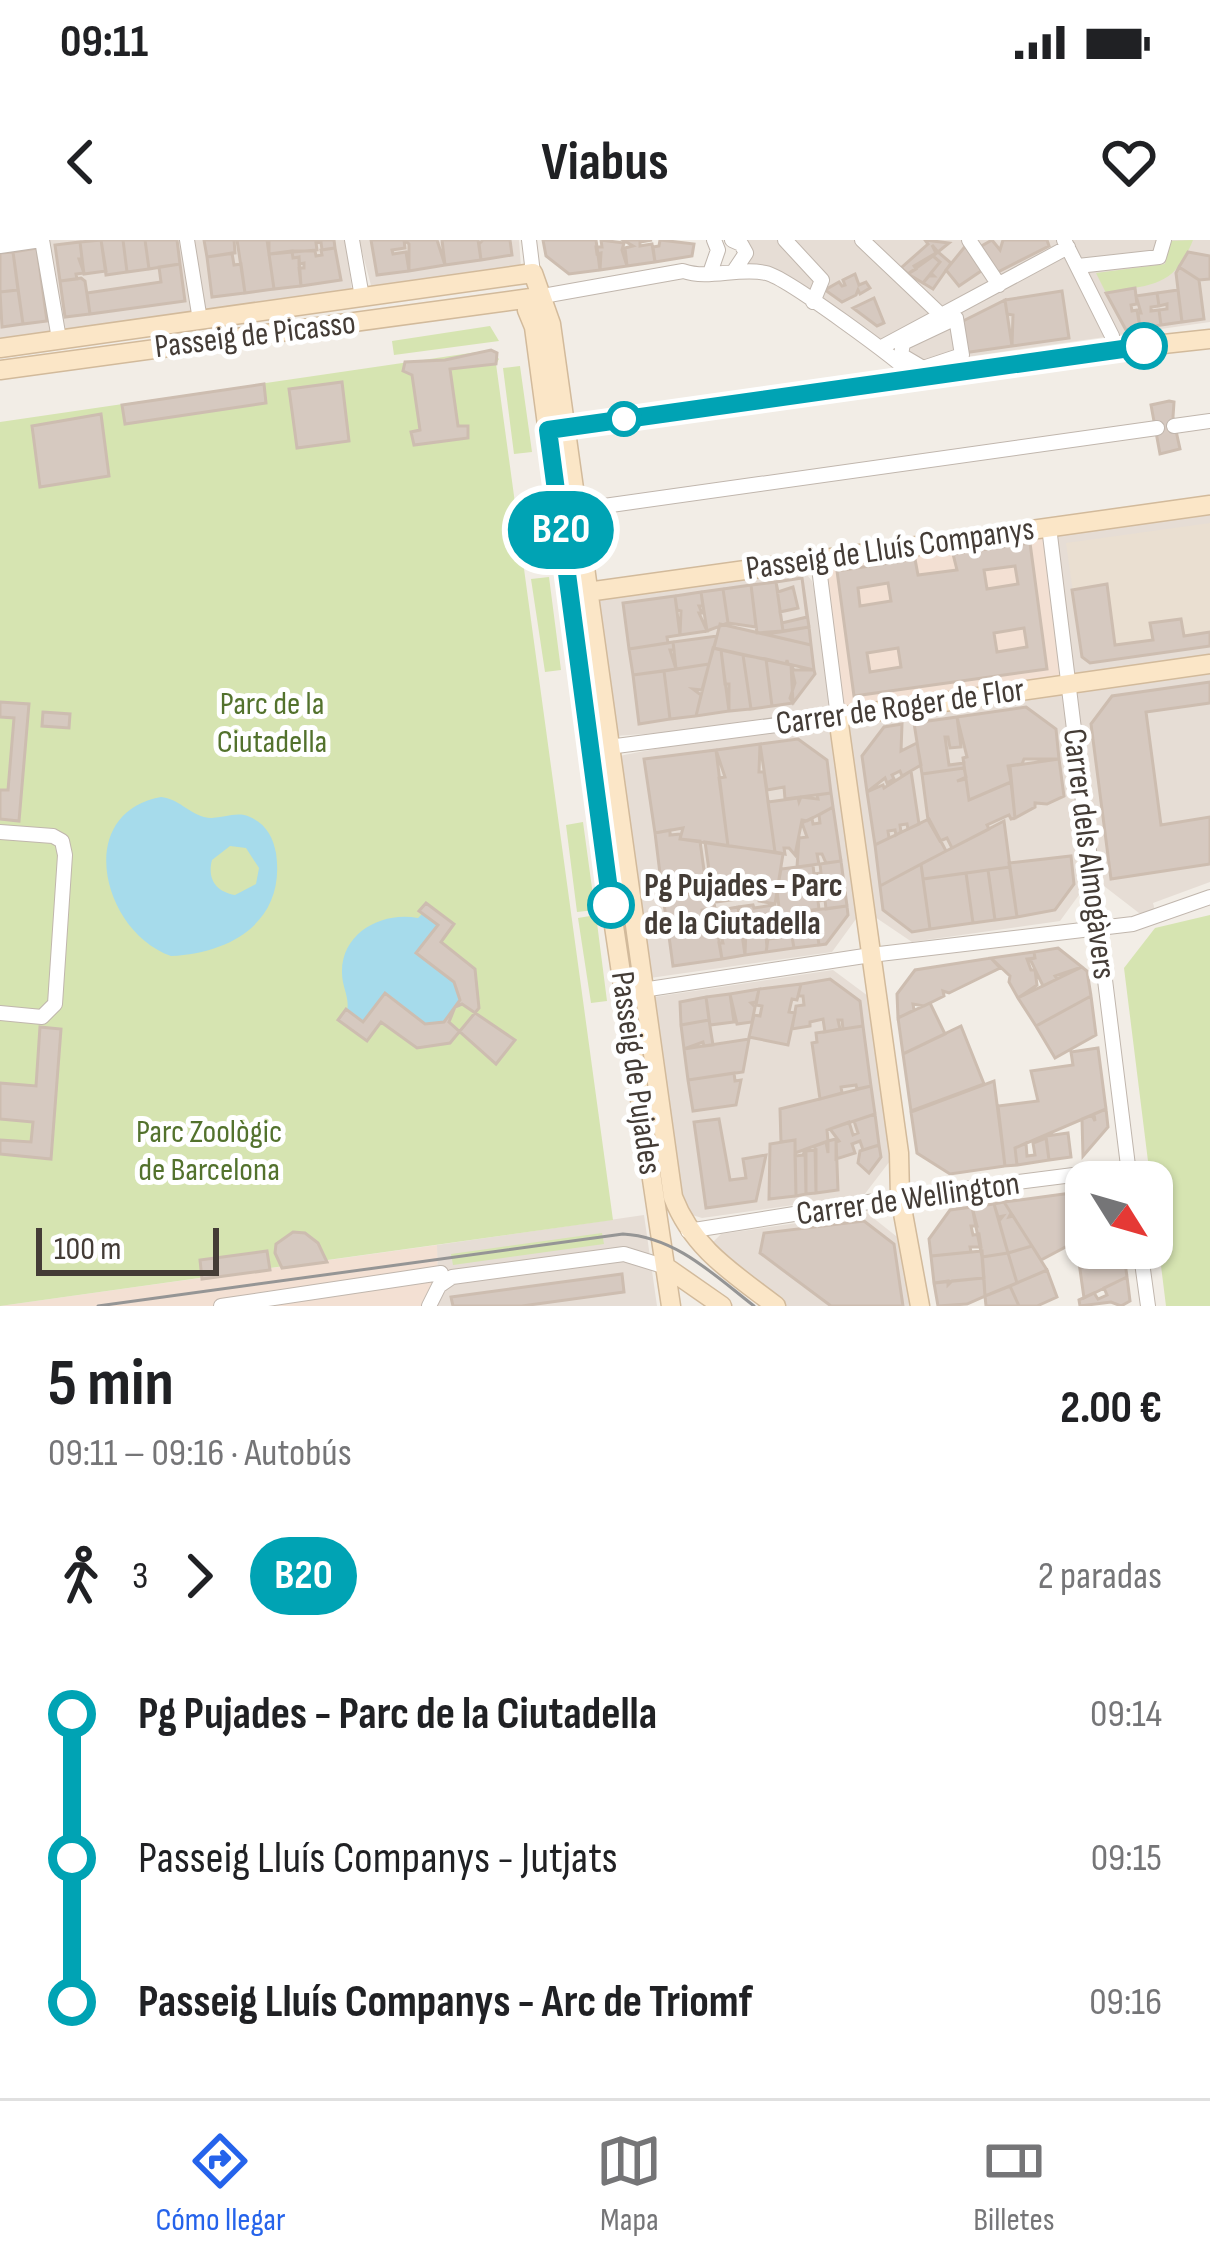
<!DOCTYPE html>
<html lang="es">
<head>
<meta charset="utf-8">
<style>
	:root { --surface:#fff; --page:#f2f2f2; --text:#202124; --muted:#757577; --line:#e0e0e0; --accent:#2563eb }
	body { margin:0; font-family:"Sofia Sans Condensed",sans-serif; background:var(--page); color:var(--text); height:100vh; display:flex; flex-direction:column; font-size:45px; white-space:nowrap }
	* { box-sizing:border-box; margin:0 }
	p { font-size:39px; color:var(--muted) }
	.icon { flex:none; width:66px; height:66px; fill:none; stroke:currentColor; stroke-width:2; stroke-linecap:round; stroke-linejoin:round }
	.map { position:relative; height:1066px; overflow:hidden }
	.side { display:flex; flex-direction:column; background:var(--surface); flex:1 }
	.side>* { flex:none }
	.badge { padding:0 24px; border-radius:39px; font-size:42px; line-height:78px }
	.needle { width:78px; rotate:127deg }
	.fabs { position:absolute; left:1065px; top:921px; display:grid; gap:24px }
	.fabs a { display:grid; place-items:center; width:108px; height:108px; border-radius:24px; background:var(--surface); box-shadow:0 3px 9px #0004; font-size:60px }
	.scale { position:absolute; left:36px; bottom:30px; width:183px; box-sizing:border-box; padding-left:12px; border:6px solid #443c36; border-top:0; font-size:33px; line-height:42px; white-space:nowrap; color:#443c36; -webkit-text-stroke:9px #fff; paint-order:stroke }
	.map>.badge { position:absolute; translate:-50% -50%; box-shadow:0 0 0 6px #fff }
	.legs { display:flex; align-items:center; gap:18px; height:132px; padding:0 48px; font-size:39px }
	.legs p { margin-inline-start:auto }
	.overview { display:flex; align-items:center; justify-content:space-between; height:204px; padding:0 48px }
	h1 { font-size:66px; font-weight:700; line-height:90px }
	ul { padding:0 48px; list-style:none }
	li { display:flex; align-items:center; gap:42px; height:144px; font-size:45px }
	li i { display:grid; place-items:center; width:18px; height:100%; margin:0 15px; background:currentColor }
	li i::after { content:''; width:30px; height:30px; margin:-15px; border:9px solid; border-radius:50%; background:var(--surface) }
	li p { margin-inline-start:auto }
	li:first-child i { background:linear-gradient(#0000 50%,currentColor 0) }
	li:last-child i { background:linear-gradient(currentColor 50%,#0000 0) }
	.status { display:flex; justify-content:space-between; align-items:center; height:84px; padding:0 60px; background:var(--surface); direction:ltr }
	.status svg { height:33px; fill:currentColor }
	header { display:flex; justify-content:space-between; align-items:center; height:156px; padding:0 48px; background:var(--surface); font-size:54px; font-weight:700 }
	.tab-bar { display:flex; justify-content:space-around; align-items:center; height:168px; border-top:3px solid var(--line); background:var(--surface); font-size:33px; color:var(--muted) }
	.tab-bar a { display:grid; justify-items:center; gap:6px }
	.tab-bar .on { color:var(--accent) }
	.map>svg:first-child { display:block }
</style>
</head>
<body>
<div class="status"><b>09:11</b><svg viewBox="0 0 49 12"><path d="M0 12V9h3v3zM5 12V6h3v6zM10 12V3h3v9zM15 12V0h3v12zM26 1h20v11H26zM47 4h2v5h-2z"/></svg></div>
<header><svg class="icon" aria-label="back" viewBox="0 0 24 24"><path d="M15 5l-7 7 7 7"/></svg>Viabus<svg class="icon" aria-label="heart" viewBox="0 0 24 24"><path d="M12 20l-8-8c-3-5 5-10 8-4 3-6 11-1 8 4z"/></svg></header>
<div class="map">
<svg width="1210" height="1066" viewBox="0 0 1210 1066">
	<rect width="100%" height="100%" fill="#f2ede6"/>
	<path fill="#e6ddd5" d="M0 0H346L352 51 0 104Z
		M359 0H519L521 27 372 49Z
		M733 0H1210V82L959 118 917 139 776 36 734 31 744 19Z
		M1210 270V642L1153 663 1155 671 1151 673H1139L1104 646 1075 512 1084 648 1060 681 912 702 875 677 846 537 856 679 832 712 650 738 619 516 778 485 615 496 594 363 599 358 803 330 812 341 832 433 1049 287Z
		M833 730 868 756 890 921 864 955 702 978 692 975 678 959 654 757Z
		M867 973 901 1000 911 1066H783L711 1004 721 994Z
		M644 975 657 1066H438L437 1005Z"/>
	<path fill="#f3e0d3" d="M1049 287 1067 443 838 477 827 338 832 327Z
		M437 1005 438 1066H0Z"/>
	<path fill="#eadfd1" d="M1210 283V406L1090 423 1082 417 1066 303Z"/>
	<path fill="#d6e4b1" d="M1193 0C1174 48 1152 44 1106 53L1096 33 1165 24 1169 1Z
		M490 86 499 101 394 115 392 101Z
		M491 110 499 119 496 124 613 980 0 1066V182Z
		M520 126 532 212 514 214 503 128Z
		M549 337 561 430 545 432 531 339Z
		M583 582 595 670 577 672 566 585Z
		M596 675 607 761 591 763 578 678Z
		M1210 675V1066H1166L1124 728 1155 688Z
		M602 993 604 1004 453 1025 451 1014Z"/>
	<path fill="#a6dbeb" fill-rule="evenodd" d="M161 557C179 559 187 572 204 577 219 581 235 570 250 577 266 584 273 597 276 613 286 681 232 713 171 716 102 692 73 573 161 557ZM230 606 246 608 259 628 256 644 235 655C216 652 207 639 212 620Z
		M423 673 438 685 417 713 454 742 460 760 444 782 425 784 385 753 363 782 347 771C350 758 342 747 342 733 341 692 383 671 418 678Z"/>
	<path fill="#d6c9c0" stroke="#cdbdb0" stroke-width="3" fill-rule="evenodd" d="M101 0 106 31 84 34 80 2Z
		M101 0H123L127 32 106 35Z
		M123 0H145L149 29 127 32Z
		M145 0H177L180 24 149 29Z
		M204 0H234L235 13 207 17Z
		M267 0 274 49 245 53 237 0Z
		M269 0H334L335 8 322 10 321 2 316 3 317 10 269 14Z
		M371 0H404L405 8 392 10 393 14 406 12 409 31 377 35Z
		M404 0H437L445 25 409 31V4Z
		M442 0H478L481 20 445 25Z
		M483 0H510L512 15 481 20 479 4Z
		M543 0H596L600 30 569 34 546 16Z
		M601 0 624 3 622 10 627 26 600 30 601 13 597 14 596 7H602Z
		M623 0H652L640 2V6L652 4 655 22 627 26 625 8 633 6Z
		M660 0 694 4 692 16 655 22 653 7 659 6Z
		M925 0 949 3 938 12 932 5 936 13 914 26 916 29 908 34 901 28 928 4Z
		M992 0 1000 10 1003 0H1047L1049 6 994 34 978 8Z
		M80 2 82 19H79L84 33 76 34 77 39 60 41 55 5Z
		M967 4 984 29 959 46 946 30Z
		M37 8 47 81 23 84 13 12Z
		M335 8 341 40 301 46 299 28H304V23L299 24V17L293 18 292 11H315L316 16 322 15 321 10Z
		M292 11 293 18 299 17 301 46 274 49 269 14Z
		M13 12 18 50 0 52V13Z
		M938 12 951 23 933 49 923 43 929 36H934L931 33 940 22 933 16Z
		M1188 12 1210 16V39L1199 40 1179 27Z
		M232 13 234 25 241 24 245 53 212 57 207 17Z
		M933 16 940 22 923 43 908 34Z
		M180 24 185 61 90 74 87 53 161 42 159 27Z
		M1179 27 1199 40 1204 79 1182 82 1176 33Z
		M855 34 859 45 866 42 870 48 860 54 858 50 856 55 842 62 825 50 839 42 842 46 845 45 843 40Z
		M81 38 85 41 90 74 65 77 60 41Z
		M1135 48 1137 64 1131 65 1132 71 1137 70 1140 88 1126 90 1106 53Z
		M18 50 23 84 2 87 0 52Z
		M1178 50 1182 82 1161 85 1159 70 1167 69V64L1159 66 1157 53Z
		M1062 51 1069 98 1012 106 1013 75 1007 74 1005 60Z
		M1157 53 1159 66 1151 67V71L1159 70 1161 85 1140 88 1138 73H1141L1136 56Z
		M874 58 884 83 877 86 853 68Z
		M1005 60 1012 106 963 113 959 83Z
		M491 110 497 113 496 124 450 129 458 186H468V198L414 205 411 192 420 190 412 135 403 131 405 122 445 120Z
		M342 142 349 201 297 208 289 149Z
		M264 144 266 163 125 184 122 165Z
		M1169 161 1174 162 1173 177 1180 209 1160 214 1151 165Z
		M101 174 109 236 40 247 32 186Z
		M1030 303 1047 429 854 456 837 331 915 319 918 335 957 330 953 314ZM1015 326 1018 344 987 349 984 330ZM888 343 891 361 860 366 858 348ZM1024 388 1027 407 997 412 994 393ZM898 408 901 427 870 432 867 413Z
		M802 338 807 377 782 383 780 372 798 368 793 347 778 352 776 342Z
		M802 338 809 387 783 391 776 342Z
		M776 342 783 391 757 393 751 345Z
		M1107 344 1115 405 1153 400 1150 383 1181 379 1184 396 1210 392V406L1090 423 1082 417 1072 350Z
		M751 345 756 387 728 383 723 349Z
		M723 349 728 383 707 391 701 352Z
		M701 352 703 366H699L702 373H699L707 391 680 395 681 371 677 370 675 356Z
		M675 356 680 395 667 397 668 403 629 409 623 363Z
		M720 384 811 405 814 430 788 424 787 420 786 424 714 408Z
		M809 387 811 405 764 394 780 392Z
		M717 396 709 424 676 429 673 402Z
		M673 402 674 410H670L676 429 633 435 629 409Z
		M713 408 721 410 729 471 696 476Z
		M721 410 743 415 751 469 729 471V444H725Z
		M743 415 766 419 772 466 751 469Z
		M766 419 791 425 793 463 772 466Z
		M709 424 702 450 693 449 701 455 696 476 670 479 664 431Z
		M791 425 794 430H814L815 434 793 463 790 458 795 443Z
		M664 431 670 479 639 484 633 435Z
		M1210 442V463L1146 472 1161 585 1210 577V624L1111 639 1091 484 1112 456Z
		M0 462 29 464 19 581 0 579V550H8L14 478 0 477Z
		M1026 467 1056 489 1059 519H1024L1022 524 1008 526 1011 542 969 560 963 518 967 517 957 477Z
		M43 472 70 474 69 488 42 486Z
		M957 477 961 507 950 508 948 497H945L949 525 964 523V528L922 534 914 483Z
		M902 484 901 511 917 503 921 525 902 536 900 531 892 535 894 539 887 543 885 538 867 552 862 516 884 487Z
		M798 499 827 520 831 553 785 559 784 547 767 550 760 504Z
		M760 504 759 532H764L775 612 728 606 719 538 725 537 716 510Z
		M716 510 728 606 680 599 683 588 655 593 644 519Z
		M1059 519 1064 556 1047 564 1035 563V567L1015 578 1010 526Z
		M964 528 966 537 957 541 966 539 969 560 1011 542 1015 578 1011 579 1009 575 987 585 989 589 952 608 947 598 940 601 928 580 922 534Z
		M911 531 919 584 908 589 907 584 900 585 901 592 896 595 895 590 888 591 889 598 875 605 867 552 883 545 884 548Z
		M831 553 833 567 807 581 802 580 795 615 789 608H784L785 614 775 612 768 562 798 558 799 562 801 557 818 559 817 555Z
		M833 567 841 621 826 623 822 614H817L819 624 797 627 799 598 807 597 802 583 812 578 813 584 820 583 819 575Z
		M929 579 946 611 880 646 875 605Z
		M1004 581 1010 627 923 639 921 624Z
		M670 590V595L681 594 680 599 700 601 707 652 696 653 697 641 690 642 692 654 663 658 655 593Z
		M705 602 783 614 775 664 759 661 757 645 712 651Z
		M1071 616 1074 644 1055 670 1017 677 1009 623Z
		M841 621 847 666 826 669 825 660 818 661 819 669 780 675 777 651 781 629 813 625 814 634 821 633 820 624Z
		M921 624 930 689 912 692 883 670 880 646Z
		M1010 627 1017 677 995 680 988 630Z
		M988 630 995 680 973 683 966 633Z
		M966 633 973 683 930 689 923 639Z
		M757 645 759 656 717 662 713 658 715 668 702 670V675L715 673 716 681 690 682 668 689 663 658Z
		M426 663 454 684 441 702 475 729 479 768 450 803 417 808 381 782 367 801 338 780 346 769 363 782 385 753 425 784 444 782 460 760 454 742 416 713 438 685 419 671Z
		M753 665 754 668 773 665 772 673 764 675 767 707 766 712 745 715 746 688 738 667Z
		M847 666 848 675 826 704 819 705 814 670Z
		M738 667 745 715 722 719 719 703H723L715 671Z
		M814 670 819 705 794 708 788 674 800 672 801 684 807 683 804 672Z
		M788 674 794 708 766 712 768 699 777 698 776 691 769 692 771 676Z
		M716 681 722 719 673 726 668 689 682 686 683 694 689 693 688 685 702 684 703 694H707L705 683Z
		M1058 708 1082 727 1055 736 1057 739 1043 746 1030 719 1035 718 1034 712Z
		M1034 712 1035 718 1027 719 1031 730H1035L1037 745 1018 758 1009 742 1010 736 991 718Z
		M991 718 1000 728 949 753 943 751 944 756 924 766 913 764 914 770 898 778 897 754 915 730Z
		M1082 727 1087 731 1091 756 1036 786 1018 758Z
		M830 739 860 761 863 786 843 789 842 780H838L840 789 825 792 823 779 810 782V786L792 789 796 766 804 765 803 756H798L801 744Z
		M801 744 797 760 792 759 789 772 795 773 788 805 749 797 754 775 760 776 762 766 756 765 759 749Z
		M759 749 756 762 751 763 755 767 752 782 737 784 730 754Z
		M730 754 734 782 710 785 706 757Z
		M1091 756 1096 795 1055 818 1036 786Z
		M706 757 709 780 681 785 680 762Z
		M930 763 945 794 903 814 898 778Z
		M462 764 515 800 496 824 449 782 455 767Z
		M709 780 713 805 704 806 703 802 684 809 681 785Z
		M863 786 871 846 857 849 856 845 841 847 842 853 820 859 812 803 817 802 816 793Z
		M961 786 984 844 911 871 903 814Z
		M40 787 61 789 51 919 0 914V900L31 902 33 882 0 879V843L36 846Z
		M749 799 743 832 688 840 684 809Z
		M1098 808 1106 869 1015 908 1017 925 1005 926 998 866 1038 861 1031 831 1073 825 1071 812Z
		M734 833 735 841 741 840 736 865 693 871 688 840Z
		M994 841 1005 926 950 934 917 913 911 872Z
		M871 846 875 874 827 890 828 901 795 913V900L781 902 780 869Z
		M1106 869 1108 887 1083 916 1082 879 1092 875 1095 881 1094 874Z
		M875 874 879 905 863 910 860 901 852 904 855 913 836 919V902L839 901 830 889 849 882 853 895 858 893 854 881Z
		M719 879 730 940 746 938 743 919 766 915 756 961 706 968 694 882Z
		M1068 893 1071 917 1049 920 1046 896Z
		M1046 898 1049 920 1017 925 1015 908 1026 903 1027 916 1035 915 1033 903Z
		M836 899 838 950 816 953 815 906 826 902 828 913V901Z
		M795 900 796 956 769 959 770 904Z
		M879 905 881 917 869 933 858 923 860 911Z
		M805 910 806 954 796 956 795 916 803 915Z
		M816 910V953L806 954V911Z
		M1086 951V996L1041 1020 1004 962Z
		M1004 962 1011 973 1009 977 1013 976 1032 1006 1008 1013 999 981 1003 976 998 977 994 964Z
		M994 964 1008 1013 982 1017 972 967Z
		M972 967 977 986H971L973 995 979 994 981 1007H970L971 1012 931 1016 929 999 950 970Z
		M864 981 894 1004 903 1066H831L760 1013 764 993Z
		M293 992 305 993 318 1003 327 1022 282 1028 275 1013 276 1004Z
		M1086 996V1008H1123L1127 1037 1084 1058 1076 1001Z
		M1032 1006 1047 1030 1017 1043 1008 1013Z
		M267 1011 270 1030 202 1039 200 1020Z
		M982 1011 984 1038 934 1043 931 1016Z
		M1008 1013 1017 1043 985 1056 982 1017Z
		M1047 1030 1057 1057 1037 1066H1019L1010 1046Z
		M622 1034 624 1052 522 1066H453L451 1057Z
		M1127 1037 1130 1061 1121 1066 1111 1062 1080 1066 1079 1060 1094 1053 1098 1059 1107 1055 1104 1048Z
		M984 1038 985 1056 967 1064 938 1066 934 1043 948 1041V1045L952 1041Z
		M1010 1046 1019 1066H986L985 1056Z"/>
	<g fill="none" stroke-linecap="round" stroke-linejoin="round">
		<defs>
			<path id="street" d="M42 0 58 93
				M187 0 200 80
				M352 0 362 57
				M529 0 533 33
				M732 0 741 4 746 13 734 31
				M785 0 822 40 813 62
				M862 0 941 75
				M969 0 999 45
				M1064 0 1112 96 1115 110
				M0 6 41 0
				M1078 26 1159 17 1164 0
				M710 33 718 10 714 0
				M543 56 683 31C709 40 738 27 766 33 786 37 900 121 917 139
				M956 78 962 115 923 128 901 115 903 103Z
				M880 108 1068 7
				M1174 186 1210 181
				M592 273 604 266 1157 188
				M1049 287 1130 942
				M601 508 838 477 818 320
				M0 592 53 596 62 601 65 615 55 764 42 777 0 773
				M636 751 871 715 1133 684 1210 657
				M688 991 900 957 1128 928
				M1140 1008 1148 1066
				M221 1066 441 1033 443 1041
				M429 1066 439 1046 452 1037 624 1014 666 1027"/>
			<path id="secondary" d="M527 70 534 87 611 666 671 1066
				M0 108 533 33 551 84 673 957C693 1009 733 1033 776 1066
				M0 130 538 57
				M559 188 1090 112 1210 99
				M580 353 1210 265
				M666 1027 722 1066
				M920 1066 900 957 899 913 838 477 1210 424"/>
		</defs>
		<use href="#street" stroke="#c0b6ad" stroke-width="16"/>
		<use href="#secondary" stroke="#d2ba9b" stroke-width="21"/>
		<use href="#street" stroke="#fff" stroke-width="14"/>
		<use href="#secondary" stroke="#fbe6c7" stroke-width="18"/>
		<path stroke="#959595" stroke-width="3" d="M98 1066 623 994C676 997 714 1035 754 1066"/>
	</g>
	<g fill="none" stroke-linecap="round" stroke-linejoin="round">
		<defs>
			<path id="line-1" d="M611 665 548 190 1144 106"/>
		</defs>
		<use href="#line-1" stroke="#fff" stroke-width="27"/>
		<use href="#line-1" stroke="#00a3b4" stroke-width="18"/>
	</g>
	<g fill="#fff" stroke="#00a3b4" stroke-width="6">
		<circle cx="1144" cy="106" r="21"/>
		<circle cx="624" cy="179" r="15"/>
		<circle cx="611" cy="665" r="21"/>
	</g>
	<g text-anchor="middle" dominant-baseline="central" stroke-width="10" stroke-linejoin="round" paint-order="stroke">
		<g font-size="33" fill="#443c36" stroke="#fff">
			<text transform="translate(255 95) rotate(-7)">Passeig de Picasso</text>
			<text transform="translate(890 309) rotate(-8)">Passeig de Lluís Companys</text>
			<text transform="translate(900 467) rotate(-8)">Carrer de Roger de Flor</text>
			<text transform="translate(1089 614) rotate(83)">Carrer dels Almogàvers</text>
			<text transform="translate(636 833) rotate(82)">Passeig de Pujades</text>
			<text transform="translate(908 959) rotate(-8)">Carrer de Wellington</text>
		</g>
		<g font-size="33" fill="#53722d" stroke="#fff">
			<text x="272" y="464">Parc de la<tspan x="272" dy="38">Ciutadella</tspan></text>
			<text x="209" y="892">Parc Zoològic<tspan x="209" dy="38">de Barcelona</tspan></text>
		</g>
		<g font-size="33" font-weight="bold" fill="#443c36" stroke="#fff" text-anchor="start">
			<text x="644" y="646">Pg Pujades - Parc<tspan x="644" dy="38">de la Ciutadella</tspan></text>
		</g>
	</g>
</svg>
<div class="fabs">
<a><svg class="needle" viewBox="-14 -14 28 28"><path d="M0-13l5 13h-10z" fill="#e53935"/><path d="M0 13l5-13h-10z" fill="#757577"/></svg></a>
</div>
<div class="scale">100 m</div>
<b class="badge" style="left:561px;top:290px;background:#00a3b4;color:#fff">B20</b>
</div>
<section class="side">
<div class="overview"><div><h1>5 min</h1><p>09:11 – 09:16 · Autobús</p></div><b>2.00 €</b></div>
<div class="legs"><svg class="icon" aria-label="walk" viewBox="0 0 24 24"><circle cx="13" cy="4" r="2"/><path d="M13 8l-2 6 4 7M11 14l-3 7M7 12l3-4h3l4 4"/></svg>3<svg class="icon" aria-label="forward" viewBox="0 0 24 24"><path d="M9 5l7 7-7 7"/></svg><b class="badge" style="background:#00a3b4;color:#fff">B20</b><p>2 paradas</p></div>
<ul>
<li><i style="color:#00a3b4"></i><b>Pg Pujades - Parc de la Ciutadella</b><p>09:14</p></li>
<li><i style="color:#00a3b4"></i><span>Passeig Lluís Companys - Jutjats</span><p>09:15</p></li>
<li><i style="color:#00a3b4"></i><b>Passeig Lluís Companys - Arc de Triomf</b><p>09:16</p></li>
</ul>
</section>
<nav class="tab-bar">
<a class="on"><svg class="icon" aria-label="directions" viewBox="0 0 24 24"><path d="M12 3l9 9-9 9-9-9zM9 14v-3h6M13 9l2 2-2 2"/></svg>Cómo llegar</a>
<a><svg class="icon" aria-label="map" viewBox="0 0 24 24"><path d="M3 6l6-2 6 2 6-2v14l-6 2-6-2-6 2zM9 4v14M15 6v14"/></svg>Mapa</a>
<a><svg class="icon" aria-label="tickets" viewBox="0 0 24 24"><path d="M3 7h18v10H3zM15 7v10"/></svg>Billetes</a>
</nav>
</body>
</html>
